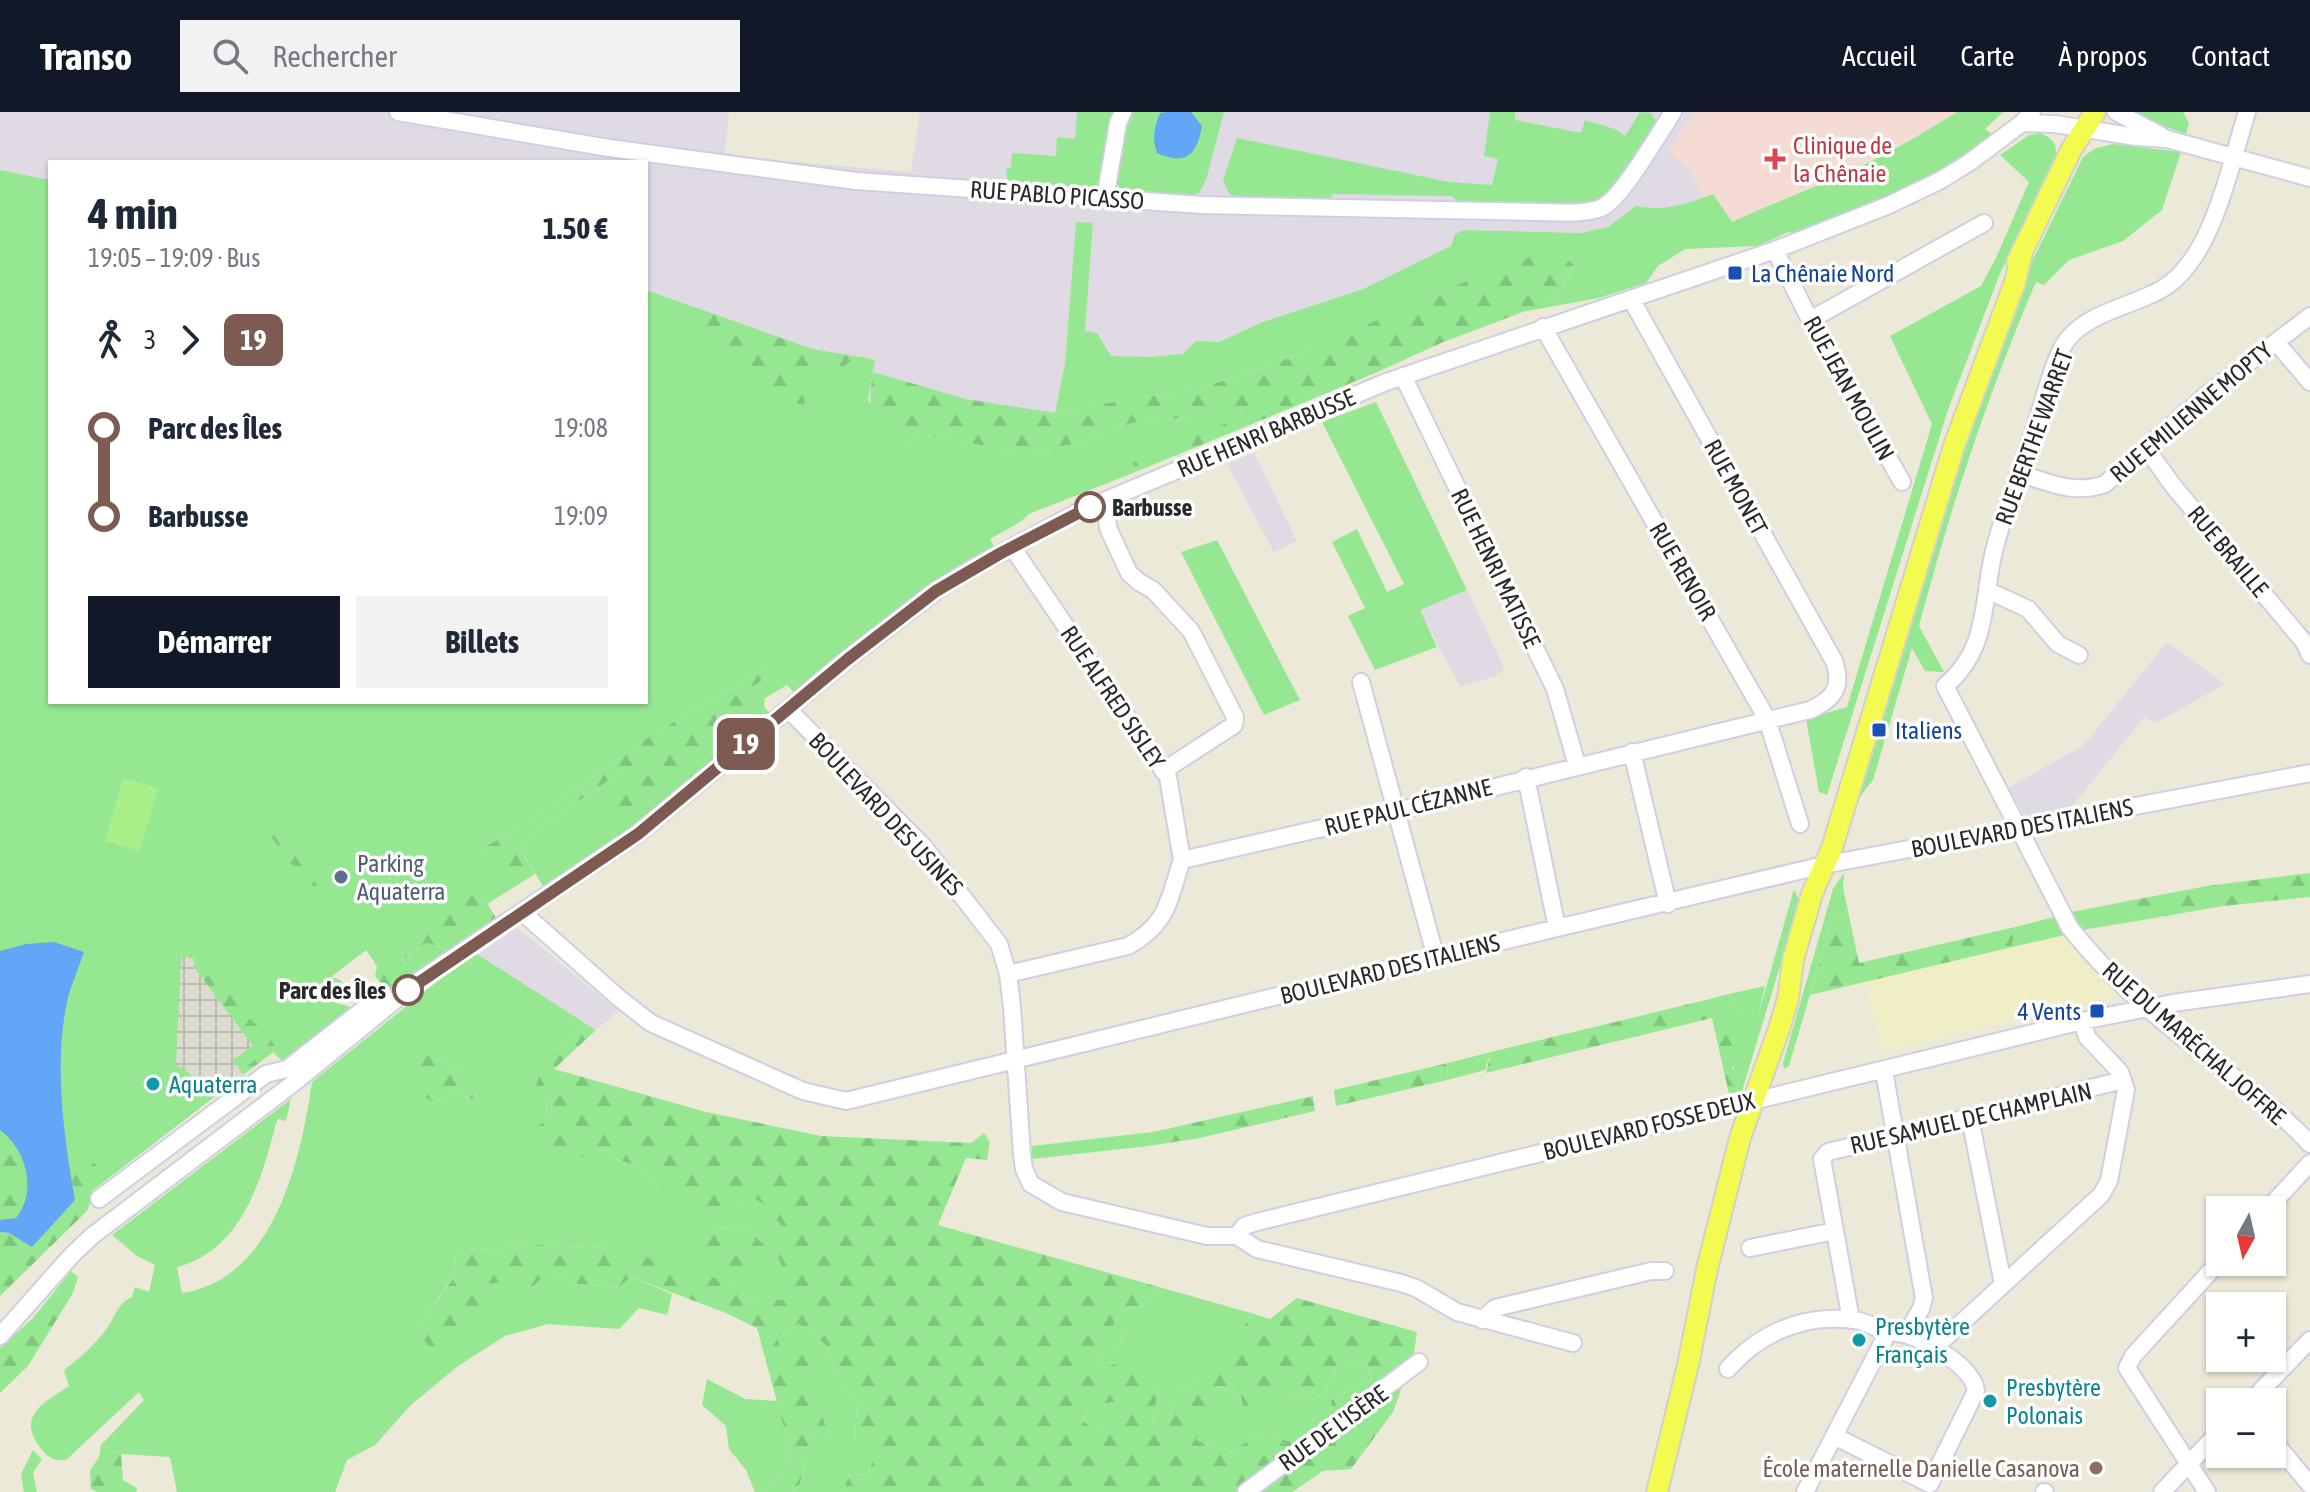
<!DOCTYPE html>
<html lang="fr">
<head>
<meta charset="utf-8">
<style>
	:root { --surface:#fff; --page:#f2f2f3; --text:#1f2937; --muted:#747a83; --accent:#111827 }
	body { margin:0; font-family:"Asap Condensed",sans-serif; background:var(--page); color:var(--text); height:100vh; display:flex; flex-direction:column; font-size:30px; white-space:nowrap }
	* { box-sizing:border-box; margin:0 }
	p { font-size:26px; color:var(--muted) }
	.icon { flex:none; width:44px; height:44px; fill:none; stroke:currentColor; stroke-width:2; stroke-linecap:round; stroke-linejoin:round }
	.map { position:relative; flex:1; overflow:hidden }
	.sheet { position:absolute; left:48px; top:48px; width:600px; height:544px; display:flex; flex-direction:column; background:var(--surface); border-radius:0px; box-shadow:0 2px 6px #0004 }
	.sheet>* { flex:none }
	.badge { padding:0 16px; border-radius:12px; font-size:28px; line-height:52px }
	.needle { width:52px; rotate:188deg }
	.fabs { position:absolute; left:2206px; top:1084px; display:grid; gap:16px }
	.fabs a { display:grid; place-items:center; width:80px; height:80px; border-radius:0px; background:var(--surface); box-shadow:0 2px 6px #0004; font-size:40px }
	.map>.badge { position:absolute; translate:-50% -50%; box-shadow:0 0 0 4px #fff }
	.legs { display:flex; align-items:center; gap:12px; height:88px; padding:0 40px; font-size:26px }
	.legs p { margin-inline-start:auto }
	.overview { display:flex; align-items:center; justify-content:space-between; height:136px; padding:0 40px }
	h1 { font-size:44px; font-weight:700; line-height:60px }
	.cta { display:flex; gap:16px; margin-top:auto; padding:16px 40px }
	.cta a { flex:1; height:92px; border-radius:0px; background:var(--accent); color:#fff; font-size:32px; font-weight:700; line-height:92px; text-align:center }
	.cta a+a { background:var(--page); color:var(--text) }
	ul { padding:0 40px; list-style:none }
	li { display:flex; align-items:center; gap:28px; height:88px; font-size:30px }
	li i { display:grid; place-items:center; width:12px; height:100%; margin:0 10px; background:currentColor }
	li i::after { content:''; width:20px; height:20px; margin:-10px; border:6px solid; border-radius:50%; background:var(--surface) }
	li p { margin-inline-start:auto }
	li:first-child i { background:linear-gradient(#0000 50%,currentColor 0) }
	li:last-child i { background:linear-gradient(currentColor 50%,#0000 0) }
	header { display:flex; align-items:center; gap:48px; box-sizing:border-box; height:112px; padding:0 40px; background:var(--accent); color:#fff }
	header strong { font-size:38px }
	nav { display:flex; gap:44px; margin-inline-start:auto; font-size:28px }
	.search { width:560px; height:72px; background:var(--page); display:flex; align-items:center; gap:20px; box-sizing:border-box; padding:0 28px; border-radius:0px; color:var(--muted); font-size:30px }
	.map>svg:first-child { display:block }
</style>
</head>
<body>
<header>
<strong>Transo</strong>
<div class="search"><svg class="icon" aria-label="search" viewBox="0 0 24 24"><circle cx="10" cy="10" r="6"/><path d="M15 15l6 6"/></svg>Rechercher</div>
<nav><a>Accueil</a><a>Carte</a><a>À propos</a><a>Contact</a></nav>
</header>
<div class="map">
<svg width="2310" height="1380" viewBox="0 0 2310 1380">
	<defs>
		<pattern id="forest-firs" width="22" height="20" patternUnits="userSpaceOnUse" patternTransform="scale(2)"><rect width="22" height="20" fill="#96e791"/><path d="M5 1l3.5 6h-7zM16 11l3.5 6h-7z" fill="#81c67d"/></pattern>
		<pattern id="plaza-grid" width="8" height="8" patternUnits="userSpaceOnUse" patternTransform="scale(2)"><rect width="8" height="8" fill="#dcdbd0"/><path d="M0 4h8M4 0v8" fill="none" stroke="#bdbcb3"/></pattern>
	</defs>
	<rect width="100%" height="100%" fill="#ece9d9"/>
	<path fill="#e0dae4" d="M0 0H729L724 44 911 60 920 0H1957L1732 110 1712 82 1679 95 1651 97 1636 94 1608 115 1581 121 1472 118V141L1296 228 1081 261 1093 112 1076 110 1065 252 1053 313 868 288 874 248 812 237 646 178V50H50V68L0 58Z
		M1254 341 1297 429 1274 440 1227 352Z
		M1467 478 1504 556 1495 564 1461 575 1419 498Z
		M2167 530 2225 572 2154 612 2145 604 2069 698 2026 706 2008 676 2084 633Z
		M514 813 618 899 596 918 474 840Z"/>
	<path fill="#f0eec7" d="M2065 823 2120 883 1882 940 1865 870Z"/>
	<path fill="#f4dcd5" d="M1695 0H1957L1915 26 1821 72 1771 91 1732 110 1713 82 1703 86 1688 56 1667 38Z"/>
	<path fill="#96e791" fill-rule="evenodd" d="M1077 0H1115L1100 69 1093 77 1018 76 1008 71 1006 56H1011L1012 41 1056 44 1057 25 1075 27Z
		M1131 0H1224L1206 68 1199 81 1187 85 1125 81C1120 76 1115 71 1114 64 1113 47 1124 16 1131 0Z
		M1490 0H1515V8L1581 21 1585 8 1615 17 1625 24 1640 0 1651 1 1657 11 1653 21 1611 80 1581 96 1459 92 1452 84 1333 82 1326 90 1238 88 1228 80 1223 68 1237 26 1449 70 1492 73 1498 47 1484 44Z
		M1957 0H2003L1985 17 1994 24C1935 72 1867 96 1797 123L1789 120 1757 134 1685 137 1658 154 1646 171 1599 186 1521 200 1554 188 1574 154 1554 139 1307 239 1235 266 1180 280 1131 287 1055 301 1065 252 1076 110 1093 111 1085 219 1097 221 1111 244 1149 245 1183 242 1196 229 1219 230 1263 210 1363 177 1451 134 1455 122 1464 118 1581 121 1608 115 1636 94C1665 100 1686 92 1713 82L1732 110C1761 96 1790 85 1819 73 1867 53 1913 28 1957 0Z
		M2132 0H2183L2189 11 2186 22 2138 5Z
		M2040 21C2052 26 2057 30 2056 44L1999 164 1948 298 1827 683 1819 680 1806 607 1847 595 1932 312 1890 224 1981 174 1996 146 2029 70 2000 43 2029 23Z
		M2113 32 2181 40 2162 98 2123 129 2069 148 2044 173 2036 170C1988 281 1950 397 1919 514L1944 560 1925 559 1912 536 1873 668 1854 692 1948 377 2021 172 2083 45 2094 37Z
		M0 58 50 68V590H646V178L849 250 862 253 867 246 875 248 868 288 900 331 928 323 1024 341 1079 331 1132 311 1183 306 1232 298 1244 305 1133 351 1138 359 1029 402 1020 410 990 427 996 438 797 584 787 573 765 586 747 578 774 559 767 553C730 580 689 599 651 624 594 661 541 705 481 737L496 759 503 782 487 792 482 783 378 855 366 838 331 865 340 868 353 884 350 886 281 868V875L351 895 292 943 282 949 273 940 92 1079 75 1088 0 1120Z
		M1376 290 1467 478 1420 498 1437 535 1375 558 1348 504 1365 496 1332 430 1357 417 1387 480 1404 472 1322 310Z
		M1217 428 1300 588 1264 603 1181 440Z
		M621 660 635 664 643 712 546 779 520 737 540 716Z
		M1844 761 1843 776 1848 799 1833 804 1789 954 1784 957 1783 951 1833 777Z
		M1794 777 1799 788 1798 795 1742 979 1737 980 1740 965C1728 957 1721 905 1710 887L1729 882 1738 902 1758 904Z
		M2128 789 2131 810 2082 818 2072 800Z
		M2054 805 2065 823 2012 835 2015 815Z
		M426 831 454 839 415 866 407 865 398 850Z
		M474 840 588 913 544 947 547 1009 541 1032 545 1053 610 1037 615 1047 644 1056 659 1077 740 1092 751 1084 762 1091 792 1125 789 1171 784 1188 757 1192 731 1172 610 1136 539 1133 456 1140 454 1164 415 1218 482 1173 549 1161 577 1172 618 1175 631 1165 672 1182 667 1203 639 1196 619 1217 548 1212 505 1224 458 1254 410 1294 375 1333 347 1348 335 1380H177L170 1345 121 1342 101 1333 144 1288 139 1280 66 1348C52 1349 47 1345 39 1334 17 1303 45 1290 69 1274L64 1258C80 1246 95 1233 107 1216 116 1204 117 1192 132 1185L135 1175 149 1180 155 1153 137 1144 112 1123 291 987 286 1009 278 1007 276 1011C262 1068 241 1139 177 1155L182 1181C274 1168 301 1047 312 970ZM419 938 431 946 459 955 478 981 471 987 451 981 434 991 420 980 434 965ZM746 1115 768 1138 708 1116Z
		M1491 940 1485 958 1447 968 1448 951Z
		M1153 1020 1148 1034 1032 1047V1034Z
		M1159 1175 1251 1201C1233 1242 1214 1258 1177 1281L1167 1315 1152 1311 1160 1271 1102 1256 1103 1243 1120 1232 1123 1221 1112 1218 1118 1198 1145 1194Z
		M799 1212 826 1233 840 1269 857 1289 855 1329 872 1346 869 1363 849 1362 843 1380H792L800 1372 810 1325 829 1323 812 1278 783 1242 777 1226Z
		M1367 1251 1371 1267 1331 1288 1334 1306 1301 1332 1258 1322 1231 1340 1196 1328 1218 1275 1241 1282 1261 1300 1290 1280 1323 1284 1339 1253Z
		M707 1267 745 1287 777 1289 787 1327 786 1357 763 1380H755L746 1358 729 1337 726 1314 702 1293Z
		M1114 1290 1125 1301 1101 1321 1081 1308 1095 1293Z
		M33 1338 42 1347 33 1361 37 1380H24L21 1362Z"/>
	<path fill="url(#forest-firs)" fill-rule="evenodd" d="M1555 139 1574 153 1554 188 1441 231 1380 259 1138 359 1132 351 1243 304 1232 299 1183 306 1132 311 1079 331 1024 341 928 323 900 331C870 306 867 299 873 260L966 287 1055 301 1130 287 1180 280 1235 266 1307 239 1505 152Z
		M694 195 812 237 867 246 862 253 849 250 838 261 809 259 804 293 793 290 688 215Z
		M767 553 775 559 748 578 765 586 764 595 772 603 643 712 609 694 623 673 634 665 621 660 540 716 520 737 535 762 503 782 495 758 481 737C541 705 594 661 651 624 689 599 730 580 767 553Z
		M267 707 366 838 360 843 261 711Z
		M2310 761V785L2223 794 2131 810 2128 789 2207 774Z
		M476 774 498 809 454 839 426 831 399 849 407 865 392 878 384 875 375 864 377 855 374 850 412 823 418 813Z
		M1848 799 1859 851 2015 815 2012 835 1810 883 1833 804Z
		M202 860 236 882 250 907 265 920 277 937 243 963 241 959 260 944 198 861Z
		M1765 874 1758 904 1738 902 1729 882Z
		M1710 887 1718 901 1726 903 1732 908V956L1740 965 1737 980 1729 982 1712 906 1486 961 1491 940Z
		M588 913 596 918 554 957 706 1000 821 1024 971 1031 984 1021 990 1030 987 1048 966 1046 938 1113 1159 1175 1145 1194 1118 1198 1112 1218 1123 1220 1120 1232 1103 1243 1102 1255 1133 1249 1151 1254 1160 1271 1152 1311 1167 1315 1177 1281C1214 1258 1232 1242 1251 1201L1270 1207 1297 1186 1417 1220 1414 1241 1393 1300 1351 1357 1323 1359 1292 1380H843L849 1362 869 1363 872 1347 855 1329 857 1289 840 1269 826 1233 799 1212 777 1226 783 1242 798 1232 817 1252 813 1278 829 1323 810 1325 800 1372 792 1380H763L786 1357 787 1327 757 1216 726 1201 631 1165 619 1175 577 1172 549 1161 519 1185 501 1170 482 1173 480 1192 461 1227 431 1236 415 1218 454 1165 456 1140 539 1133 610 1136 682 1154 731 1172 757 1192 784 1187 789 1171 778 1145 791 1125 762 1091 751 1085 721 1102 698 1099 659 1077 644 1056 615 1047 610 1037 545 1054 541 1033 534 1029 536 1015 547 1008 546 986 536 975 544 947ZM1367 1251 1371 1267 1331 1288 1333 1306 1301 1332 1258 1322 1231 1340 1196 1328 1219 1275 1241 1282 1244 1300H1261L1291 1280 1323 1284 1339 1253ZM1114 1290 1124 1301 1101 1321 1081 1308 1095 1293Z
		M419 938 431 946 459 955 478 980 472 987 451 981 434 991 419 980 433 965 417 951Z
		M1448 951 1447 968 1336 994 1334 978Z
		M1313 984 1315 999 1200 1026 1148 1034 1153 1020Z
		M0 1018C7 1023 17 1032 21 1041 28 1056 32 1098 14 1106 10 1108 6 1108 1 1109Z
		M68 1046H81L96 1052C91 1068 94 1084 87 1099L0 1184V1120L9 1121 75 1088Z
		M746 1115 769 1138 765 1156 736 1157 703 1139 708 1116Z
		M71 1159 78 1165 73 1181 28 1254 0 1281V1236L33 1206Z
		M101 1333 121 1342 123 1368 137 1376 136 1380H98L91 1377 90 1358 99 1345Z"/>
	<path fill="#a9f08b" d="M123 666 158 676 140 739 105 729Z"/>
	<path fill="url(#plaza-grid)" d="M184 844 194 847V855L253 934 233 948 252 974 230 991 222 979 200 973 186 958 176 953 181 847Z"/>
	<path fill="#63a6f7" d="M1166 0H1191L1202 14C1197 43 1186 54 1157 41 1152 26 1154 16 1160 1Z
		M54 830 84 840C79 855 72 871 68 886 53 949 64 1026 75 1088L32 1135 9 1121 0 1120V1108L16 1106C38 1079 26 1037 0 1018V839L26 832Z"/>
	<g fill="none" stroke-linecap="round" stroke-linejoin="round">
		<defs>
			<path id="minor" d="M398 0 609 36 856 69 1202 93 1537 100C1557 100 1582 103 1601 96 1621 88 1659 21 1673 0
				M2116 0 2162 24
				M2247 0C2230 53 2213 147 2162 177 2131 195 2082 201 2063 234 2051 256 2045 285 2037 309 2023 351 2006 393 1995 435 1981 488 1991 535 1945 574L2070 816C2105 860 2147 898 2191 932 2231 964 2275 994 2310 1032
				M2022 11 2055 12 2136 25 2167 27 2310 66
				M1105 87 1118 11 1123 0
				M1775 138 1810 208 1902 370
				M1810 208 1984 111
				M1543 215 1767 607 1800 712
				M2276 230 2310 270
				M1403 264 1555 577 1577 653
				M2146 336 2174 375 2304 530 2310 543
				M2019 361C2050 371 2074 383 2105 372L2205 284 2310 204
				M1106 388 1108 416 1129 461 1139 470 1153 478 1191 519 1235 605 1234 613 1163 659
				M1012 435 1168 665 1182 748
				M1987 478 2028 497 2058 532 2079 543
				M1361 570 1436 846
				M788 597 924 735 999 832 1008 862 1012 895 1022 1042 1024 1057 1031 1072 1062 1090 1207 1124H1237L1244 1114 1257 1110 2082 909 2173 891 2310 872
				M1632 640 1668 792
				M1526 665 1557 816
				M522 800 620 887 651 911 803 979 846 989 1557 816 1824 753 2310 661
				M1008 862 1128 834C1169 811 1168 789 1182 748L1397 699 1810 598C1834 587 1843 575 1834 549L1631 187
				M1884 959 1924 1186 1921 1197 1906 1222
				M1970 1006 2003 1172
				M99 1087 266 962 287 957 383 882
				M2267 1098 2310 1051
				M1237 1124 1257 1137 1401 1171 1416 1176 1457 1200 1573 1231
				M1750 1136 1835 1119
				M1482 1208 1495 1196 1651 1159H1665
				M1851 1208 1822 1047 1828 1040 2123 968
				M0 1224 71 1144 92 1124 295 970 420 868 638 722 848 547 936 479 973 456 1080 399 1386 270 1775 138 1889 93 1941 68 1970 50 2022 11 2032 0
				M1935 1235 2101 1083 2109 1069 2126 978 2120 960 2087 925 2082 909
				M1728 1257C1748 1234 1775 1217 1805 1210 1822 1206 1844 1206 1860 1209 1870 1212 1879 1218 1889 1220 1895 1221 1901 1221 1907 1223 1929 1230 1973 1255 1976 1279L1930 1372 1834 1324
				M2250 1290 2310 1228
				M2272 1327 2310 1373
				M1246 1380 1419 1250
				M1805 1380 1888 1220
				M2044 1380H2045
				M2162 1380 2220 1319
				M2207 1380 2127 1256 2133 1244 2220 1149"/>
			<path id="major" d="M2017 150 2071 38 2095 0
				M1657 1380 1688 1253 1707 1157 1740 1026 1779 917 1788 887 1793 848 1812 782 1832 736 1954 334 2015 170 2022 141"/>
		</defs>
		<use href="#minor" stroke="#d0cee3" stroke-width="20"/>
		<use href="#major" stroke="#d0d0d0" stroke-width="24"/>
		<use href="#minor" stroke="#fff" stroke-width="16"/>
		<use href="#major" stroke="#f3fa50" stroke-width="20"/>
	</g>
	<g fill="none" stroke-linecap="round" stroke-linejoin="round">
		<defs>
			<path id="line-1" d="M408 878 638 722 848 547 936 479 1001 441 1090 395"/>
		</defs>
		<use href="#line-1" stroke="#fff" stroke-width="18"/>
		<use href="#line-1" stroke="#7d5a52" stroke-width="12"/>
	</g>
	<path fill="#e0444e" stroke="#fff" stroke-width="3" d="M1771 35h8v8h8v8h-8v8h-8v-8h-8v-8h8z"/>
	<g fill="#1a4fb4" stroke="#fff" stroke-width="3">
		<rect x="1727" y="153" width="16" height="16" rx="4"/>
		<rect x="1871" y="610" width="16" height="16" rx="4"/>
		<rect x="2089" y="891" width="16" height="16" rx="4"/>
	</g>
	<g fill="#fff" stroke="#7d5a52" stroke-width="4">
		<circle cx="1090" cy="395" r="14"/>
		<circle cx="408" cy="878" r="14"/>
	</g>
	<circle fill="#5c6f8a" stroke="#fff" stroke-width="3" cx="341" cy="765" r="8"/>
	<g fill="#0f9aa8" stroke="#fff" stroke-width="3">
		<circle cx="153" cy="972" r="8"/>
		<circle cx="1859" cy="1228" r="8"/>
		<circle cx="1990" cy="1289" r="8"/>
	</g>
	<circle fill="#8d6e63" stroke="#fff" stroke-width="3" cx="2096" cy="1356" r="8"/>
	<g text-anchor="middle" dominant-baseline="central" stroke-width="7" stroke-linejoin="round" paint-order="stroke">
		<g font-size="24" fill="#be3a42" stroke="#fff" text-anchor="start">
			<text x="1793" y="33">Clinique de<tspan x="1793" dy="28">la Chênaie</tspan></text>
		</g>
		<g font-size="24" fill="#292929" stroke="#fff">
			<text transform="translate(1057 83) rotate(4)">RUE PABLO PICASSO</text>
			<text transform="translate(1849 276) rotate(61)">RUE JEAN MOULIN</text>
			<text transform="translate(2191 300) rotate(-40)">RUE EMILIENNE MOPTY</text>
			<text transform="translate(1266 321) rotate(-23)">RUE HENRI BARBUSSE</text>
			<text transform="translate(2034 325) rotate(-70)">RUE BERTHE WARRET</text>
			<text transform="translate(1736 375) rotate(61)">RUE MONET</text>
			<text transform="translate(2228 439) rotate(50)">RUE BRAILLE</text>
			<text transform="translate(1496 456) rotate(64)">RUE HENRI MATISSE</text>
			<text transform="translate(1683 459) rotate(60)">RUE RENOIR</text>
			<text transform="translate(1113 585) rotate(56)">RUE ALFRED SISLEY</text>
			<text transform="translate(1408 695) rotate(-14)">RUE PAUL CÉZANNE</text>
			<text transform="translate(886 702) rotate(47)">BOULEVARD DES USINES</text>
			<text transform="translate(2022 716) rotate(-11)">BOULEVARD DES ITALIENS</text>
			<text transform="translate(1390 857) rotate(-14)">BOULEVARD DES ITALIENS</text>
			<text transform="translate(2194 931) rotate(41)">RUE DU MARÉCHAL JOFFRE</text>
			<text transform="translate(1971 1006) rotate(-13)">RUE SAMUEL DE CHAMPLAIN</text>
			<text transform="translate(1649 1014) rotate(-14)">BOULEVARD FOSSE DEUX</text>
			<text transform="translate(1333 1316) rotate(-36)">RUE DE L'ISÈRE</text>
		</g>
		<g font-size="24" fill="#164399" stroke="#fff" text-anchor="start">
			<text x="1751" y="161">La Chênaie Nord</text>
			<text x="1895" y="618">Italiens</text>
			<text x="2081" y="899" text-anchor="end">4 Vents</text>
		</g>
		<g font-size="24" font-weight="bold" fill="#292929" stroke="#fff" text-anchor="start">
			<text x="1112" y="395">Barbusse</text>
			<text x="386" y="878" text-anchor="end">Parc des Îles</text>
		</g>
		<g font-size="24" fill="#4e5e75" stroke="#fff" text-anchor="start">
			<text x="357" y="751">Parking<tspan x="357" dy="28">Aquaterra</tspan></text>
		</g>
		<g font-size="24" fill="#0d838f" stroke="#fff" text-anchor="start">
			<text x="169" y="972">Aquaterra</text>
			<text x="1875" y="1214">Presbytère<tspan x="1875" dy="28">Français</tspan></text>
			<text x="2006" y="1275">Presbytère<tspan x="2006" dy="28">Polonais</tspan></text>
		</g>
		<g font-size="24" fill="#785e54" stroke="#fff" text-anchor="end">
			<text x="2080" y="1356">École maternelle Danielle Casanova</text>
		</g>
	</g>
</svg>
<div class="fabs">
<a><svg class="needle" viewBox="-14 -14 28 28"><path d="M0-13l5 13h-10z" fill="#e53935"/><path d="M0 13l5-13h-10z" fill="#747a83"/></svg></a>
<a>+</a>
<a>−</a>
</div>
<b class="badge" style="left:746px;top:632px;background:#7d5a52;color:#fff">19</b>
<section class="sheet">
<div class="overview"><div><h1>4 min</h1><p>19:05 – 19:09 · Bus</p></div><b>1.50 €</b></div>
<div class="legs"><svg class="icon" aria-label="walk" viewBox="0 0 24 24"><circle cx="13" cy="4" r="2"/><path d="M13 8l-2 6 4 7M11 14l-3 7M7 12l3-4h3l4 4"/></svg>3<svg class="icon" aria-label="forward" viewBox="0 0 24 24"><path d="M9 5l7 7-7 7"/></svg><b class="badge" style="background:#7d5a52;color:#fff">19</b></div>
<ul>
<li><i style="color:#7d5a52"></i><b>Parc des Îles</b><p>19:08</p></li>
<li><i style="color:#7d5a52"></i><b>Barbusse</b><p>19:09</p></li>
</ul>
<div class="cta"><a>Démarrer</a><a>Billets</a></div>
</section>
</div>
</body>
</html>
